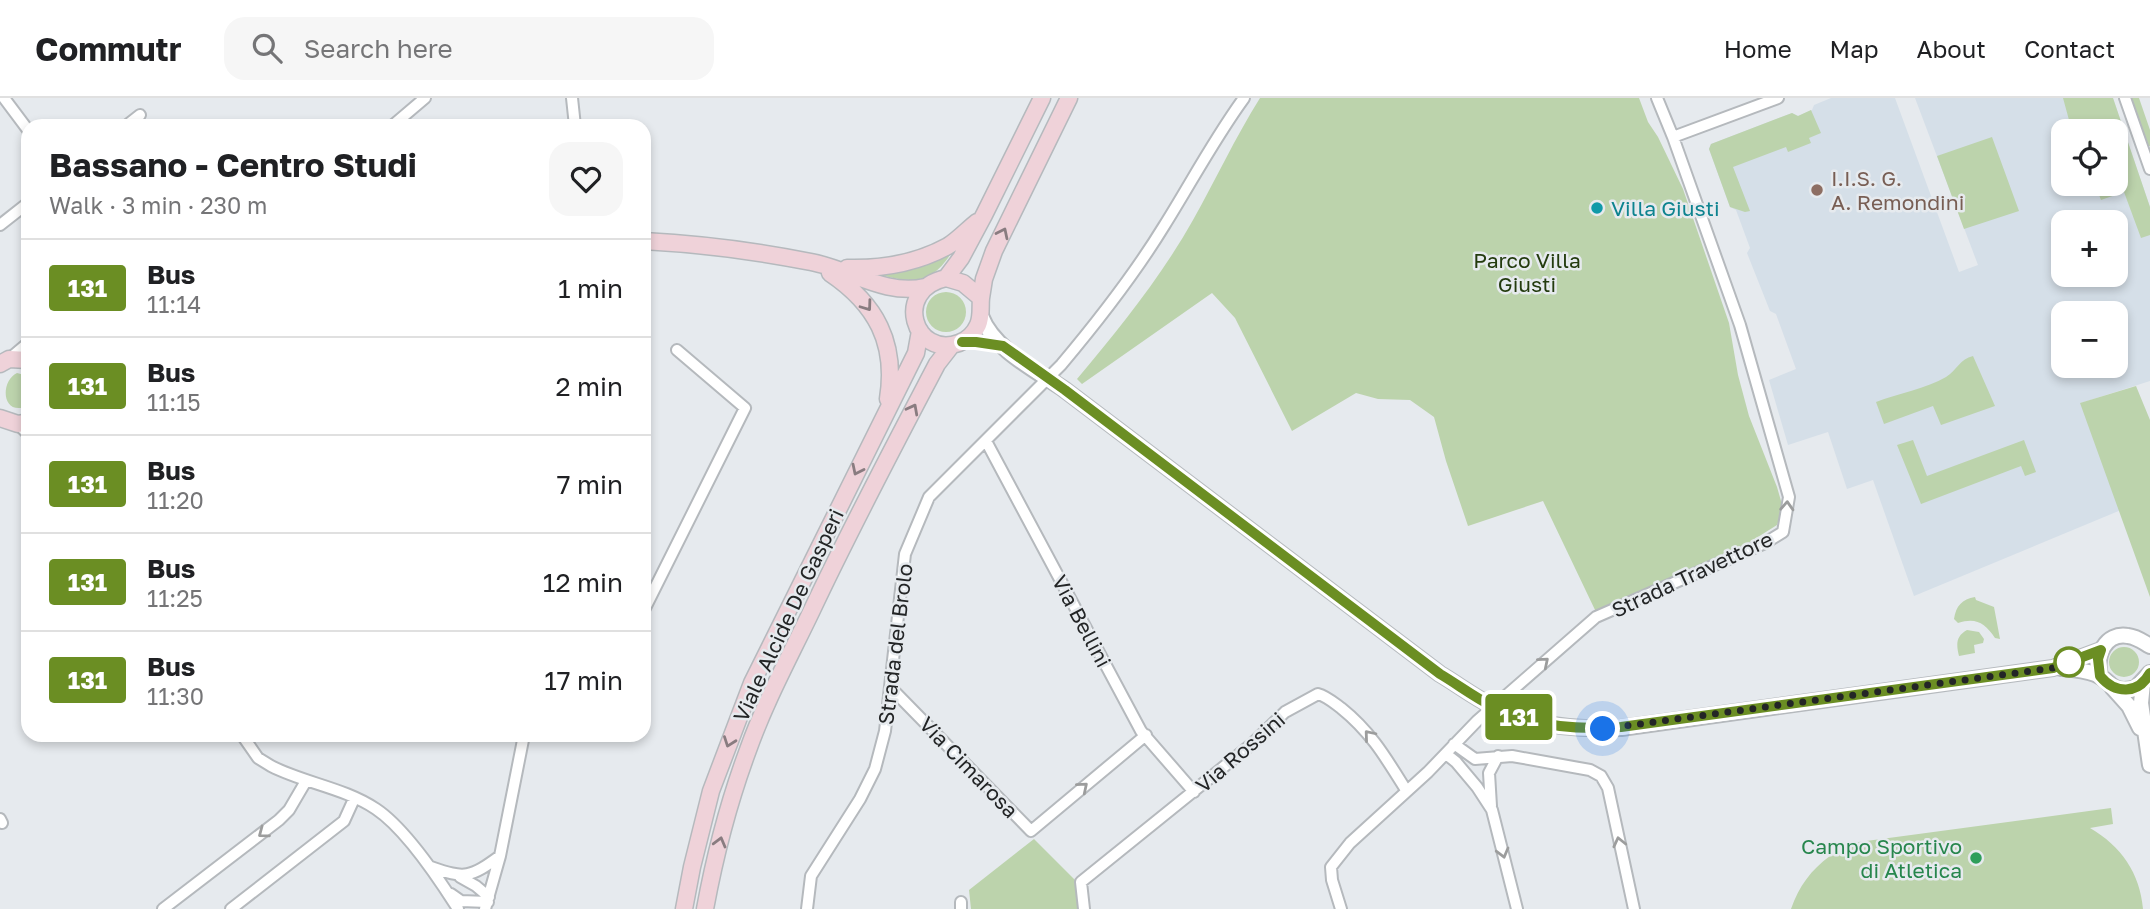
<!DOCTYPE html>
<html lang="en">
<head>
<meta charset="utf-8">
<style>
	:root { --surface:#fff; --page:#f6f6f6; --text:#202124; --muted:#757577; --line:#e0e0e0 }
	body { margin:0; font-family:"Golos Text",sans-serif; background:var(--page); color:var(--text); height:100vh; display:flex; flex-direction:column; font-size:26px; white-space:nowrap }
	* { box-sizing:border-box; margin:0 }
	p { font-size:23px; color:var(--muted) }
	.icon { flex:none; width:38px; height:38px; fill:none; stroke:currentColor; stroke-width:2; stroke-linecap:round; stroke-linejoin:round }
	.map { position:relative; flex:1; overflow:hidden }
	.details { position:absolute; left:21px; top:21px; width:630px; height:623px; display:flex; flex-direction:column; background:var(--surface); border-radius:21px; box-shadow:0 4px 10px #0003 }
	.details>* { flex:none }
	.badge { padding:0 14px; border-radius:5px; font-size:24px; line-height:46px }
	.buttons { position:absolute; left:2051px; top:21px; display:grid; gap:14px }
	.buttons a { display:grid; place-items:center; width:77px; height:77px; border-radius:14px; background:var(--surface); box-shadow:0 4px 10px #0003; font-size:35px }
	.you { position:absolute; width:35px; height:35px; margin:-18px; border:5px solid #fff; border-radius:50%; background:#1a73e8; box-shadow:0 0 0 10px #1a73e833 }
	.map>.badge { position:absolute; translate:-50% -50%; box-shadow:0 0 0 4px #fff }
	.round { display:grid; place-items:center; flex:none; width:74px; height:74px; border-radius:21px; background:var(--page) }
	.head { display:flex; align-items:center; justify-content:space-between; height:119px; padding:0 28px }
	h1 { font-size:33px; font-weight:700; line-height:52px }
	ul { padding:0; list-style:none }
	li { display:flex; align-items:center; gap:21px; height:98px; padding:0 28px; border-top:2px solid var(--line) }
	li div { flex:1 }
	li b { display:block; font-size:26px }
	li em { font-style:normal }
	li .badge { min-width:77px; font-weight:700; text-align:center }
	header { display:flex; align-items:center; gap:42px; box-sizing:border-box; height:98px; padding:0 35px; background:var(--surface); border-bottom:2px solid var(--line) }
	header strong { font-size:33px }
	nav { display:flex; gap:38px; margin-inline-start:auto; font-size:24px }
	.search { width:490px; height:63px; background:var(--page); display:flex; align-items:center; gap:18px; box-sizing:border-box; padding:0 24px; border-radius:21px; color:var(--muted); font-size:26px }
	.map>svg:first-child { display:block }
</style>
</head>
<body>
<header>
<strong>Commutr</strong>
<div class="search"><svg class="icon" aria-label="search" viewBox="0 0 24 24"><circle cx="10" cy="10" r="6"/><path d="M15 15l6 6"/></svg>Search here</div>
<nav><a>Home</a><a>Map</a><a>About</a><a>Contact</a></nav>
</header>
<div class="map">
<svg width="2150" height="811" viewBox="0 0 2150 811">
	<rect width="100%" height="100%" fill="#e6eaee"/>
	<path fill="#d5dfe8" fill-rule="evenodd" d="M1831 0H1895L1959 174 1978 167 1915 0H2113L2150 109V283L2081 305 2121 412 1914 498 1873 382 1847 391 1828 334 1788 347 1769 282 1796 271 1776 216 1770 213 1747 155 1750 150 1736 112 1730 109 1709 51 1711 46 1792 15 1798 18 1812 12 1814 7ZM2063 33H2116V86H2063ZM2063 124H2116V177H2063ZM2063 215H2116V268H2063Z"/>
	<path fill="#bcd3ac" d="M1260 0H1639L1648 24 1658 39 1683 91 1729 225 1738 277 1749 318 1777 389 1783 410 1777 427 1742 449 1596 514 1543 403 1468 428 1446 363 1434 319 1410 302 1378 301 1356 295 1292 333 1235 220 1212 195 1082 286 1077 281C1119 231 1161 179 1193 122 1216 81 1235 40 1260 0Z
		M2063 0H2113L2150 109V137L2141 140 2124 94 2101 102 2096 89 2092 88 2091 86H2116V33H2072Z
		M2129 0H2139L2150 32V48H2144Z
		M1811 12 1821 35 1809 40 1811 45 1788 54 1786 49 1733 69 1750 113 1745 114 1730 109 1709 51 1711 46 1792 15 1798 18Z
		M1992 39 2019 113 1964 131 1937 58Z
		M954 150C935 185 914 187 878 176Z
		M926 214a20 20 0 1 1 40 0a20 20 0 1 1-40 0Z
		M1973 258 1995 308 1941 327 1933 308 1884 326 1876 304C1897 296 1927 290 1946 279 1957 272 1960 261 1973 258Z
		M17 275 28 278V308C1 319 0 283 17 275Z
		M2136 288 2150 322V499L2080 305Z
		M1913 342 1927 378 2024 342 2036 374 2025 378 2021 368 1921 406 1897 347Z
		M1975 499 1976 502 1994 509 2000 541 1995 540C1985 525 1976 519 1958 525L1954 521C1956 508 1962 501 1975 499Z
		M1967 532 1979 534 1984 541 1983 545 1974 547 1975 555 1959 558C1956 546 1956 538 1967 532Z
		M2109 564a15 15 0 1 1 30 0a15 15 0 1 1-30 0Z
		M2111 710 2113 726 2090 730C2121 748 2140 775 2143 811H1791C1799 788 1811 772 1830 758L1829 748Z
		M1034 741 1077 784 1079 811H971L969 792Z"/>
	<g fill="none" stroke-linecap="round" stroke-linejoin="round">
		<defs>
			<path id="minor" d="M4 0 28 32
				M572 0 575 28
				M2125 0 2150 71
				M126 28 140 17
				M392 28 425 0
				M1673 39 1778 0
				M0 127 28 105
				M9 261 28 245
				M18 326 28 336
				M986 343 1141 633 1194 694
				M644 512 745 310 677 252
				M890 589 1031 733 1146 637
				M242 637 258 660 271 668C304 685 345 690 376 711 406 731 439 781 458 811
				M1454 646 1475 661 1512 658 1590 672 1601 678 1608 690 1634 811
				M1446 656 1456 664 1477 689 1492 712 1517 811
				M1491 708 1489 675 1498 658
				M0 721 2 725
				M431 769C465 781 470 780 500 758
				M460 779 476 788 489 799
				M451 796 461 803 488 804
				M961 804V811
				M163 811 279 722 289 712 306 683
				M231 811 344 723 354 701
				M485 811 500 758 524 637
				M807 811 811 778 860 701 875 671 885 633 905 456 929 399 1061 267C1098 223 1134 177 1164 128 1191 85 1214 41 1244 0
				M1084 811 1081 784 1252 646 1285 614 1318 596C1326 598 1333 604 1341 610 1371 634 1386 660 1406 692
				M1341 811 1332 782 1331 769 1350 745 1428 674 1477 623 1596 519 1765 445 1783 434 1789 399 1740 227 1673 39 1657 0"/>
			<path id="tertiary" d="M981 218C994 252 1036 272 1065 292L1440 576C1457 586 1474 599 1492 608 1530 628 1578 632 1621 630L2053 570 2101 552
				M2061 570C2072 571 2085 572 2095 576 2113 583 2110 597 2136 590L2150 575
				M2100 578C2095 558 2105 534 2128 538 2137 539 2143 544 2150 548
				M2143 585 2141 605 2150 667
				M2112 589 2129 608 2140 630"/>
			<path id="secondary" d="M644 143C700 146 756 153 811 164 849 171 885 198 925 189
				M847 170C881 171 917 165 948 148 958 142 968 131 977 124
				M830 175C876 206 897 245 888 301
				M946 180 963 185 981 200C980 209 982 218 978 227 974 236 967 242 959 245 914 261 892 192 946 180Z
				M946 180 961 160 984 117 1042 0
				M981 200 984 181 994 153 1069 0
				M0 266 9 261 28 262
				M0 320 18 326 28 324
				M684 811 692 769 711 693 752 585 916 255 920 233
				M705 811C715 757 729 703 748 652 765 604 790 558 812 512 851 429 894 348 937 266L951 248"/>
		</defs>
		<use href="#minor" stroke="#b5b9bd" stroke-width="14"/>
		<use href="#tertiary" stroke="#b5b9bd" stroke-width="18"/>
		<use href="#secondary" stroke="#b5b9bd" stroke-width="19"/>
		<use href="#minor" stroke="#fff" stroke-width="10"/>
		<use href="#tertiary" stroke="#fff" stroke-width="14"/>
		<use href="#secondary" stroke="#efd2d9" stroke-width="16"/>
	</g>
	<defs><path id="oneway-chevron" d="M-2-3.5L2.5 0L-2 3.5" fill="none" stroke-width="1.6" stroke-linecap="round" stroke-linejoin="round" transform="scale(1.75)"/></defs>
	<g stroke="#897c80">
		<use href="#oneway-chevron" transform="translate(1003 135) rotate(-64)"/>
		<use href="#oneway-chevron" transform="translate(867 208) rotate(54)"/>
		<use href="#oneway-chevron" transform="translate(913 311) rotate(-62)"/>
		<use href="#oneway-chevron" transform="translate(857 372) rotate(116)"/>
		<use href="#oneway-chevron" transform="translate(729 644) rotate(110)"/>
		<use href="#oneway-chevron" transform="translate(720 744) rotate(-75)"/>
	</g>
	<g stroke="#9c9d9d">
		<use href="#oneway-chevron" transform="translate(1787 408) rotate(-87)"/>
		<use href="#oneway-chevron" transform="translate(1544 564) rotate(-40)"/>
		<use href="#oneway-chevron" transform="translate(1369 637) rotate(-130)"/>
		<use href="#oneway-chevron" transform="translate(1083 689) rotate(-40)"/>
		<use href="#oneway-chevron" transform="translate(263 735) rotate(143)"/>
		<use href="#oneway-chevron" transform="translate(1619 744) rotate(-103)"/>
		<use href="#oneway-chevron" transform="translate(1503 755) rotate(75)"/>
	</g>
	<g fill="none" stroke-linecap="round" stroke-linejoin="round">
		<defs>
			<path id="line" d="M962 244H976L1003 248 1065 292 1440 576C1457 586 1474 599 1492 608 1530 628 1578 632 1621 629L2053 570 2101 552 2098 561 2100 578C2115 596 2138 597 2150 575"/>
		</defs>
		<use href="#line" stroke="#fff" stroke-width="16"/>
		<use href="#line" stroke="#6b8e23" stroke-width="10"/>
		<path stroke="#232526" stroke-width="7" stroke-dasharray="0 12.6" d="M1603 631 2053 570 2074 563 2069 564"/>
	</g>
	<circle fill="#8d6e63" stroke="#e6eaee" stroke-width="2.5" cx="1817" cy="92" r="7"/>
	<circle fill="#0f9aa8" stroke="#e6eaee" stroke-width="2.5" cx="1597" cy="110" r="7"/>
	<circle fill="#fff" stroke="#6b8e23" stroke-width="3.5" cx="2069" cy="564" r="14"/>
	<circle fill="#2e9e5b" stroke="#e6eaee" stroke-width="2.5" cx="1976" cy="760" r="7"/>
	<g text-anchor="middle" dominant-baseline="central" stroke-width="5" stroke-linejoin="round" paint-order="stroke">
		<g font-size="21" fill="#785e54" stroke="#e6eaee" text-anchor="start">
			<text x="1831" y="80">I.I.S. G.<tspan x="1831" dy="24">A. Remondini</tspan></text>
		</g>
		<g font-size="21" fill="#0d838f" stroke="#e6eaee" text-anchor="start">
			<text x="1611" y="110">Villa Giusti</text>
		</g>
		<g font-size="21" fill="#233b0e" stroke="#e6eaee">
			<text x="1527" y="162">Parco Villa<tspan x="1527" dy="24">Giusti</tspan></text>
		</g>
		<g font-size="21" fill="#232526" stroke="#e6eaee">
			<text transform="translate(1692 476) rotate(-25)">Strada Travettore</text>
			<text transform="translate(788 517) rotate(-65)">Viale Alcide De Gasperi</text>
			<text transform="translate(1082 523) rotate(62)">Via Bellini</text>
			<text transform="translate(895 546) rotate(-83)">Strada del Brolo</text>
			<text transform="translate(1240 654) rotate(-41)">Via Rossini</text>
			<text transform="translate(969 669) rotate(46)">Via Cimarosa</text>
		</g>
		<g font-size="21" fill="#27864d" stroke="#e6eaee" text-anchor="end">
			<text x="1962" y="748">Campo Sportivo<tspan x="1962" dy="24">di Atletica</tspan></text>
		</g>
	</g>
</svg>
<div class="buttons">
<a><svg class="icon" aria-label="locate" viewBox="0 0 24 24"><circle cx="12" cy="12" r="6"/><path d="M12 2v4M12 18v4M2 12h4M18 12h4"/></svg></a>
<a>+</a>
<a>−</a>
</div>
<div class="you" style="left:1603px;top:631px"></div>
<b class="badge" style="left:1519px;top:619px;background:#6b8e23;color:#fff">131</b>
<section class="details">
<div class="head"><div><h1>Bassano - Centro Studi</h1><p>Walk · 3 min · 230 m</p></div><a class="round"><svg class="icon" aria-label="heart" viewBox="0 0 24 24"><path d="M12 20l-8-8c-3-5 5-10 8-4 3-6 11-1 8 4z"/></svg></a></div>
<ul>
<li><span class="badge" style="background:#6b8e23;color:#fff">131</span><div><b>Bus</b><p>11:14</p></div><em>1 min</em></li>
<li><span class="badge" style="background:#6b8e23;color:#fff">131</span><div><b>Bus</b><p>11:15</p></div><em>2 min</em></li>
<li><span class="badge" style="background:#6b8e23;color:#fff">131</span><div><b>Bus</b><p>11:20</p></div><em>7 min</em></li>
<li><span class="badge" style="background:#6b8e23;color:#fff">131</span><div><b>Bus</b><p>11:25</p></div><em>12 min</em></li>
<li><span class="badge" style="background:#6b8e23;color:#fff">131</span><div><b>Bus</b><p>11:30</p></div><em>17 min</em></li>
</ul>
</section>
</div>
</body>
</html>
